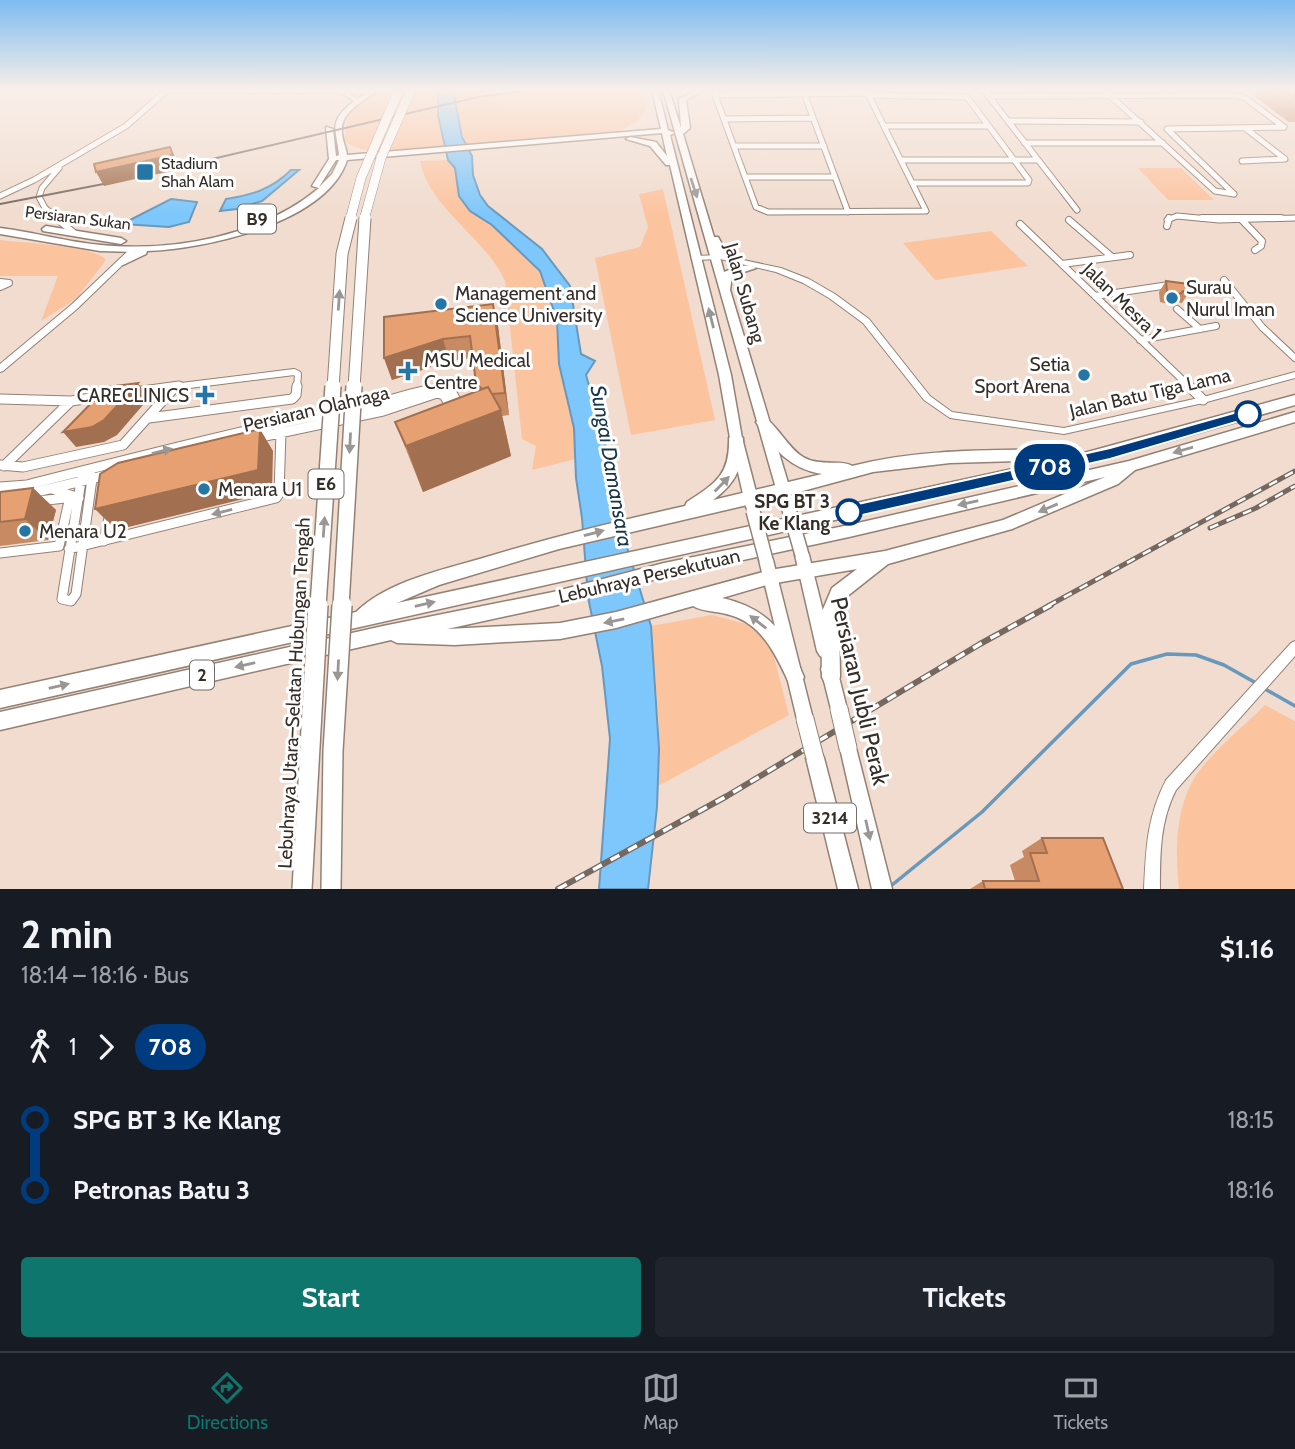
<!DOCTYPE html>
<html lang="en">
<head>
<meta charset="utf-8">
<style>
	:root { --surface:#171b24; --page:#20242c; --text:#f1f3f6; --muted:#9ea1a6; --line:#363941; --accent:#0f766e }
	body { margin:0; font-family:Cabin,sans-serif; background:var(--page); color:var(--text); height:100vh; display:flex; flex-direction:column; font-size:26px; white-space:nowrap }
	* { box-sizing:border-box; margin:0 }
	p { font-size:23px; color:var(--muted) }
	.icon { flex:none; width:38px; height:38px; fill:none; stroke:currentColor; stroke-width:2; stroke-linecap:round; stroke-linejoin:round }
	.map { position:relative; height:889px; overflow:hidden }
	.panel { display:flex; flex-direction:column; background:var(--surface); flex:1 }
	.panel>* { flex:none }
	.badge { padding:0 14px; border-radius:23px; font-size:24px; line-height:46px }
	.map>.badge { position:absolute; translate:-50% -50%; box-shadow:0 0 0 4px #fff }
	.legs { display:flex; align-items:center; gap:10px; height:77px; padding:0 21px; font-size:23px }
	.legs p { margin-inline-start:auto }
	.headline { display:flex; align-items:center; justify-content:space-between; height:119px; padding:0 21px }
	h1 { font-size:38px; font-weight:700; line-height:52px }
	.primary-button { display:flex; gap:14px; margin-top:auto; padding:14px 21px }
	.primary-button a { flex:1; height:80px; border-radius:7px; background:var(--accent); color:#fff; font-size:28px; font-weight:700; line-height:80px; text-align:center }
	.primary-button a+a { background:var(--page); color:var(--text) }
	ul { padding:0 21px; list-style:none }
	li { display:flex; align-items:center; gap:24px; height:70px; font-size:26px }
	li i { display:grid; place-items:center; width:10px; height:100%; margin:0 9px; background:currentColor }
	li i::after { content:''; width:18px; height:18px; margin:-9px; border:5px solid; border-radius:50%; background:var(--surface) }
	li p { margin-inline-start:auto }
	li:first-child i { background:linear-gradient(#0000 50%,currentColor 0) }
	li:last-child i { background:linear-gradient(currentColor 50%,#0000 0) }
	.dock { display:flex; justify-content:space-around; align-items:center; height:98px; border-top:2px solid var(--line); background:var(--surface); font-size:19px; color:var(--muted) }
	.dock a { display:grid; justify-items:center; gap:4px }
	.dock .active { color:var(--accent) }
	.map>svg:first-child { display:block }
</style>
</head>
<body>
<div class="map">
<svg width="1295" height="889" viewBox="0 0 1295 889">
	<rect width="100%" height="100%" fill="#f1dccf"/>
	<path fill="#fcc39f" d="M378 90H438V115L446 146C418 148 366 161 344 140L349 111Z
		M453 90H642L646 110 637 121 619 131 466 144 455 107Z
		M448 160 455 168 459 196 470 211 492 225 543 275 557 320 559 364 574 428 575 459 532 470 536 446 522 439 505 281C486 238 428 207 420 161Z
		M1138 168H1181L1214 200H1168Z
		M663 189 715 420 631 435 595 258 640 247 648 227 639 194Z
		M991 231 1028 266 935 280 903 243Z
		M0 240C21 243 94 245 106 260L76 299 41 321 58 276H0Z
		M712 615 746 624 771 645 789 715 658 786 659 723 651 626Z
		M1265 705 1295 721V889H1179C1175 853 1175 806 1197 774 1214 750 1244 726 1265 705Z"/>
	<path fill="#7ec7fc" stroke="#6899bc" stroke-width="2" d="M438 90H453L462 137 472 156 473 175 480 195 488 206 542 249 570 286 581 354 595 361 586 375 604 438 620 524 651 626 659 749 657 807 648 889H599L610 739 602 666 588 597 582 518 576 478 574 428 559 364 557 320 540 271 492 225 470 211 459 196 455 168 448 160 438 115Z
		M291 170H299L262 201 237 209 220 211 226 199C252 195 272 189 291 170Z
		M171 199 197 202 189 222 169 227 122 224Z"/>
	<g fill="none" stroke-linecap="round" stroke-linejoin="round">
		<path stroke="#6899bc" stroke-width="3.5" d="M1265 689 1295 706
			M887 889 982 812 1131 664 1167 654 1196 655 1224 665 1256 683"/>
		<defs>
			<path id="minor-far2" d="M167 90 373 91
				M866 90 926 211 768 212 756 207 715 95 867 93
				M1104 90 1215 191 1234 194
				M804 93 848 212
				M987 94 1077 210
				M868 95 967 97 1029 180 1028 183H913
				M988 96 1236 95 1245 98 1284 127
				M724 119 813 118
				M1008 121 1141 122
				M884 126H988
				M1025 143H1163
				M734 146H824
				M901 160H1038
				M1242 161 1285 159 1245 128
				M745 177H835
				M1234 194 1167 129 1284 127
				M0 196 34 180 126 126 167 90
				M59 220 45 208 39 197 42 188 59 168
				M1167 220 1177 216 1219 220 1295 218"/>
			<path id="minor-far1" d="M56 218 73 232
				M1202 218H1281
				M1241 219 1262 241 1261 246 1255 250
				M1069 220 1112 257
				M1020 224 1191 388
				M1167 226 1169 218
				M1062 264 1130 255
				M1224 280 1262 327 1295 358
				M0 282 9 283 0 287
				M1095 296 1169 285
				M1177 309 1200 329
				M1140 340 1216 326
				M165 388 294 372 298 374 297 388
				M430 388H449"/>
			<path id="minor" d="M1189 386 1203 400
				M135 392 179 386
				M0 399 71 401 105 396
				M149 418 292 399 296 395 297 386
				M256 438 383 411 437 393 444 395 452 410
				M123 445 174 388
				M0 465 23 467 123 445
				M4 466 71 401
				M89 470 92 479 76 594 71 601 62 599 81 481Z
				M0 487 27 485C138 457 248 428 361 407 390 402 419 388 449 388L460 407
				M52 489 79 498
				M28 494 107 475
				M104 541 110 513
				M69 549 276 498 279 494 281 432 278 429
				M0 553 59 546 69 501 65 498 38 501"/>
			<path id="tertiary" d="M131 248H137L138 250 77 309 3 371 0 372V364L71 305Z
				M720 255 781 268 809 279 835 294 869 319 930 396 952 412 1064 428 1203 397 1295 372V378L1203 403 1064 434 950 418 924 400 863 323 829 298 803 283 776 272 720 259 695 260 691 258 695 256Z
				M1295 641V656L1176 790C1160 821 1160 854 1160 889H1144C1146 848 1147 817 1166 780L1291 643Z"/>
			<path id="primary" d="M339 90H345L357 99 371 90H378C365 101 340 111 342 132 342 140 346 147 347 155L661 129 652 90H658L668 130 675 133 670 135 731 375 742 438 760 507 758 511 753 512 748 511 746 507 730 438 719 375 670 165H666L650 146 626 139 630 137 656 142 667 156 662 133 347 160C327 223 205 249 147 251L146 254 123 265 118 262 120 260 136 252 100 251 0 234V228C34 232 67 242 101 245 174 252 262 236 319 188L312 186 329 159 326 127 333 129 336 156 339 155C336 127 328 122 354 101L340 92ZM336 160H339L332 174 319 187Z
				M663 90H669L681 128 679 99 697 90H705L686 100 690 128 683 134 714 237H718L727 253 742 260 737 263 720 257 724 272C734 268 747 262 756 268L732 276 730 290 795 506 793 510 788 511 783 510 781 506Z
				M976 90H990L985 94Z
				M46 226 121 238 126 241 121 244 43 231 42 229Z
				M802 549 807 551 809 555 833 651 830 656 825 658 820 656 817 651 795 555 797 551Z
				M766 554 771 556 773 560 813 719 811 725 805 727 799 725 797 719 759 560 761 556Z
				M829 661 835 664 837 669 847 709 845 715 839 717 833 715 831 709 821 669 823 664Z
				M848 740 854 742 856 748 892 889H872L840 748 842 742Z
				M815 749 821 752 824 758 858 889H838L806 758 809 752Z"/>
			<path id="trunk" d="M1295 395V405L1110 458 0 708V690L356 612C388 581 442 570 483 558 549 538 617 521 685 506L687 502C716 483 730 475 729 438L736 433 743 438C744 465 736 484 713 500L822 474C790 469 772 448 756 422L763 417C775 422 788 448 803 457 820 467 842 459 852 466 926 447 1002 451 1077 449L1084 453ZM1054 460 397 603 439 585 559 549 773 499 873 472 950 463Z
				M1295 412V422L1135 470 1118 484 1012 529 888 564 845 598 839 614 840 677 837 683 831 686 825 683 822 677 821 614 832 588 857 569 770 584 722 598C770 609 786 634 804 677L801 683 795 686 789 683C776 655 762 624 730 615 718 611 703 612 693 606L616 628 560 639 455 645 397 643 391 640 0 730V712L383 626 553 592 664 563 849 525 1129 461ZM1105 477 1003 520 885 551 770 570 616 612 560 623 447 629 553 606 664 577 849 537Z"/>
		</defs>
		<use href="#minor-far2" stroke="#948175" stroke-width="7"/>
		<use href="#minor-far1" stroke="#948175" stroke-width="8"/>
		<use href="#minor" stroke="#948175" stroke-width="11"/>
		<use href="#tertiary" stroke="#948175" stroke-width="2"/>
		<use href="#primary" stroke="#948175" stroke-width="3"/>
		<use href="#trunk" stroke="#948175" stroke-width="3"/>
		<use href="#minor-far2" stroke="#fff" stroke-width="5"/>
		<use href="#minor-far1" stroke="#fff" stroke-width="6"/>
		<use href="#minor" stroke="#fff" stroke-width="9"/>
		<use href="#tertiary" fill="#fff" fill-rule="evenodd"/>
		<use href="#primary" fill="#fff" fill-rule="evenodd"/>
		<use href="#trunk" fill="#fff" fill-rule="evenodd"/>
		<path stroke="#746860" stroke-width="2" d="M161 171 478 97 532 90
			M0 204 124 180"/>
		<defs>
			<path id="rail-far1" d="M1210 528 1256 508 1295 486
				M1048 606 1295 471"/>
			<path id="rail" d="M558 889 727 796 980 644 1051 605"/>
		</defs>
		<use href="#rail-far1" stroke="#746860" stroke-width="5"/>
		<use href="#rail" stroke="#746860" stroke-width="6"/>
		<use href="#rail-far1" stroke="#fff" stroke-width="2.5" stroke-dasharray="9" stroke-linecap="butt"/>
		<use href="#rail" stroke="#fff" stroke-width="3.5" stroke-dasharray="10" stroke-linecap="butt"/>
		<defs>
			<path id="primary-bridge-far1" d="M788 506 802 555
				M753 511 766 560"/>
			<path id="primary-bridge" d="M839 709 848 748
				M805 719 815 758"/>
			<path id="motorway-bridge-far3" d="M350 220 361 178 399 90
				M364 220 381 158 411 90"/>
			<path id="motorway-bridge-far2" d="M333 388 342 254 351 218
				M354 388 365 218"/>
			<path id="motorway-bridge-far1" d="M318 606 333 386
				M341 606 354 386"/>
			<path id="motorway-bridge" d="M302 889 318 605
				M331 889 333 751 342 605"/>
		</defs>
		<use href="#primary-bridge-far1" stroke="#948175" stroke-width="16" stroke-linecap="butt"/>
		<use href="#primary-bridge" stroke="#948175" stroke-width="19" stroke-linecap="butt"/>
		<use href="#motorway-bridge-far3" stroke="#948175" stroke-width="10" stroke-linecap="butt"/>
		<use href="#motorway-bridge-far2" stroke="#948175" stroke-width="13" stroke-linecap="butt"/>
		<use href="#motorway-bridge-far1" stroke="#948175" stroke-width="18" stroke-linecap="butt"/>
		<use href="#motorway-bridge" stroke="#948175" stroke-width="22" stroke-linecap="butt"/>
		<use href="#primary-bridge-far1" stroke="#fff" stroke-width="13"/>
		<use href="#primary-bridge" stroke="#fff" stroke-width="17"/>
		<use href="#motorway-bridge-far3" stroke="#fff" stroke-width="9"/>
		<use href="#motorway-bridge-far2" stroke="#fff" stroke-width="11"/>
		<use href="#motorway-bridge-far1" stroke="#fff" stroke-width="15"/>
		<use href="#motorway-bridge" stroke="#fff" stroke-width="19"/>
	</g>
	<path fill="#c78a62" d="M1258 90H1295V122H1289L1254 96Z
		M1166 281 1189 292 1182 303 1176 302 1173 305 1160 302 1159 292Z
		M493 304 498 326 509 415 502 416 511 456 423 492 395 422 478 391 473 358 449 361 392 380 384 358Z
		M33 488 56 510 48 540 0 546V492Z
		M1042 838 1123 889H970L983 881H1015L1010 865 1024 857 1022 851Z"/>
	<path fill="#a27050" d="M170 147 180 169 104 186 96 172Z
		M493 304 498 326 509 415 505 393Z
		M443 339 449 361 392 380 384 358Z
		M138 383 149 398 117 435 104 442 76 447 63 432Z
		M501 410 511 456 423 492 406 446Z
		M260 429 273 451 272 492 116 530 95 509Z
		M33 488 56 510 48 540 25 519Z"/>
	<path fill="#e7a072" stroke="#a27050" stroke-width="2" d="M1284 90H1295V97Z
		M170 147 173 155 96 172 94 164Z
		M1166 281 1188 284 1189 292 1183 291 1180 294 1167 291Z
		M493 304 505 393 492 394 488 387 482 389 476 383 470 336 443 339 384 358V317Z
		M138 383 104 420 92 427 63 432 107 387Z
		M488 387 501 410 406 446 395 422Z
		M260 429 258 470 95 509 100 474 118 463Z
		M33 488 25 519 0 522V492Z
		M1042 838H1103L1123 889H985L983 881H1039L1030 853H1047Z"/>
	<defs><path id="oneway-solid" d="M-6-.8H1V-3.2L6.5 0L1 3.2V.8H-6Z" transform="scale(1.75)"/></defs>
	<g fill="#9a9694">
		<use href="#oneway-solid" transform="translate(694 188) rotate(72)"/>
		<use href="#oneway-solid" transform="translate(339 300) rotate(-86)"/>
		<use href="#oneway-solid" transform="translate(711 318) rotate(-104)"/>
		<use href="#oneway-solid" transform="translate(350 443) rotate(93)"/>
		<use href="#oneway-solid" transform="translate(1183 450) rotate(164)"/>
		<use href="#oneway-solid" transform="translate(162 451) rotate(-14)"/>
		<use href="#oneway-solid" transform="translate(722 484) rotate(-46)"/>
		<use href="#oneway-solid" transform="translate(968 503) rotate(167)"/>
		<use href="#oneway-solid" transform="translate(1048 508) rotate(157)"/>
		<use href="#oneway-solid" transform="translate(222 512) rotate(166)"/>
		<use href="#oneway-solid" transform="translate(324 527) rotate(-86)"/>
		<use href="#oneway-solid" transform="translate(594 533) rotate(-15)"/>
		<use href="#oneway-solid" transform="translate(425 604) rotate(-13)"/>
		<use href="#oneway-solid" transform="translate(614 621) rotate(168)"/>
		<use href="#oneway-solid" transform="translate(758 622) rotate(-142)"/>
		<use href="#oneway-solid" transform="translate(245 665) rotate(167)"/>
		<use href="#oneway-solid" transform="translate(338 670) rotate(93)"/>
		<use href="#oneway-solid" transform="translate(59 686) rotate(-13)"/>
		<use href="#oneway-solid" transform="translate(868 830) rotate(77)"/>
	</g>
	<linearGradient id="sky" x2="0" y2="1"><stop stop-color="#7dbcf0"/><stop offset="0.42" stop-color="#f9efe9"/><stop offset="1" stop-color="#f9efe9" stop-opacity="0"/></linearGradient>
	<rect width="1295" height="214" fill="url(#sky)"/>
	<path fill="#003b80" stroke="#fff" stroke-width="2" d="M1248 409 1253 411V417L1110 459 849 518 842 512 849 506 1110 448Z"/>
	<g fill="#2575a6" stroke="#fff" stroke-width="2.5">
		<rect x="136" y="163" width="18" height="18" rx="3.5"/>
		<circle cx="1172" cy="298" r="7"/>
		<circle cx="441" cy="304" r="7"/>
		<path d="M404.5 360.5h7v7h7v7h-7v7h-7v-7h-7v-7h7z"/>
		<circle cx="1084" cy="375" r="7"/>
		<path d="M201.5 384.5h7v7h7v7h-7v7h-7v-7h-7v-7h7z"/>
		<circle cx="204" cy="489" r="7"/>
		<circle cx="25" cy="531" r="7"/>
	</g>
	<g fill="#fff" stroke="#003b80" stroke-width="3.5">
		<circle cx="1248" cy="414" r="12"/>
		<circle cx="849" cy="512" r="12"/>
	</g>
	<g text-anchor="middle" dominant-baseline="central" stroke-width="6" stroke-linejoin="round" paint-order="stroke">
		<g font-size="16" fill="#352d28" stroke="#fff" text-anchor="start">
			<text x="161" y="163">Stadium<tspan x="161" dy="18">Shah Alam</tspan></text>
		</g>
		<g font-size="16" fill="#352d28" stroke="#fff">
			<text transform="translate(78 218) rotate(7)">Persiaran Sukan</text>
		</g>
		<g fill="#fff" stroke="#726c68" stroke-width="2">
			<rect x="238" y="204.5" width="38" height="29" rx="5"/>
			<rect x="308.5" y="469.5" width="35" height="29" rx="5"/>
			<rect x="190" y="660.5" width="24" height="29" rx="5"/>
			<rect x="804" y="803.5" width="52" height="29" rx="5"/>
		</g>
		<g font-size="18" font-weight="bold" fill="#352d28">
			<text x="257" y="219">B9</text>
			<text x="326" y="484">E6</text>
			<text x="202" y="675">2</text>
			<text x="830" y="818">3214</text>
		</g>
		<g font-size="19" fill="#352d28" stroke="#fff" text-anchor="start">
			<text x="1186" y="287">Surau<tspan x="1186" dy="22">Nurul Iman</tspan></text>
			<text x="455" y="293">Management and<tspan x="455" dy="22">Science University</tspan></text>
			<text x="424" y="360">MSU Medical<tspan x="424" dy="22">Centre</tspan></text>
			<text x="1070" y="364" text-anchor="end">Setia<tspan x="1070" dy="22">Sport Arena</tspan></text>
			<text x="189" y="395" text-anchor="end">CARECLINICS</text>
			<text x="218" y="489">Menara U1</text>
			<text x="39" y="531">Menara U2</text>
		</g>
		<g font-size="19" fill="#352d28" stroke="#fff">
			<text transform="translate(745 293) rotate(74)">Jalan Subang</text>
			<text transform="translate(1122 301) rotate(44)">Jalan Mesra 1</text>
			<text transform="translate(1150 393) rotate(-13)">Jalan Batu Tiga Lama</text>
			<text transform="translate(316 409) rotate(-13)">Persiaran Olahraga</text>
			<text transform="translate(649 576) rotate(-13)">Lebuhraya Persekutuan</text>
			<text transform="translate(294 693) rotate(-87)">Lebuhraya Utara–Selatan Hubungan Tengah</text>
		</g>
		<g font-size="19" font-weight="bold" fill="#352d28" stroke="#fff" text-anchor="end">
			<text x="830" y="501">SPG BT 3<tspan x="830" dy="22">Ke Klang</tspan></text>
		</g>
		<g font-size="21" font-style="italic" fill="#16364b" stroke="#fff">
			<text transform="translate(612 466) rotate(80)">Sungai Damansara</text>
		</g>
		<g font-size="23" fill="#352d28" stroke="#fff">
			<text transform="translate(860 691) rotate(77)">Persiaran Jubli Perak</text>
		</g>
	</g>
</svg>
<b class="badge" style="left:1050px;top:467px;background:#003b80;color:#fff">708</b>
</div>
<section class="panel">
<div class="headline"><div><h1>2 min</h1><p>18:14 – 18:16 · Bus</p></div><b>$1.16</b></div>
<div class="legs"><svg class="icon" aria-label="walk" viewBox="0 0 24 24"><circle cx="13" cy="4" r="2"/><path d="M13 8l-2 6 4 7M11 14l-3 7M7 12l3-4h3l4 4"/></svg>1<svg class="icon" aria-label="forward" viewBox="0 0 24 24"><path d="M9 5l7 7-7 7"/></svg><b class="badge" style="background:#003b80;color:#fff">708</b></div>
<ul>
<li><i style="color:#003b80"></i><b>SPG BT 3 Ke Klang</b><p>18:15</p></li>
<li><i style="color:#003b80"></i><b>Petronas Batu 3</b><p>18:16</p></li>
</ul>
<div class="primary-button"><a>Start</a><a>Tickets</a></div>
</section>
<nav class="dock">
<a class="active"><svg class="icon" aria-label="directions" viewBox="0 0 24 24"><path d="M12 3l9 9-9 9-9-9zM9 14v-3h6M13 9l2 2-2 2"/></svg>Directions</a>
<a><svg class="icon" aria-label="map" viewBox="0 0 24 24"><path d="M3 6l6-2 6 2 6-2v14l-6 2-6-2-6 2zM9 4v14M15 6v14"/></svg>Map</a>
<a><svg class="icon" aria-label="tickets" viewBox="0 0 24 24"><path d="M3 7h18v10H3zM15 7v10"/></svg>Tickets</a>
</nav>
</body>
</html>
